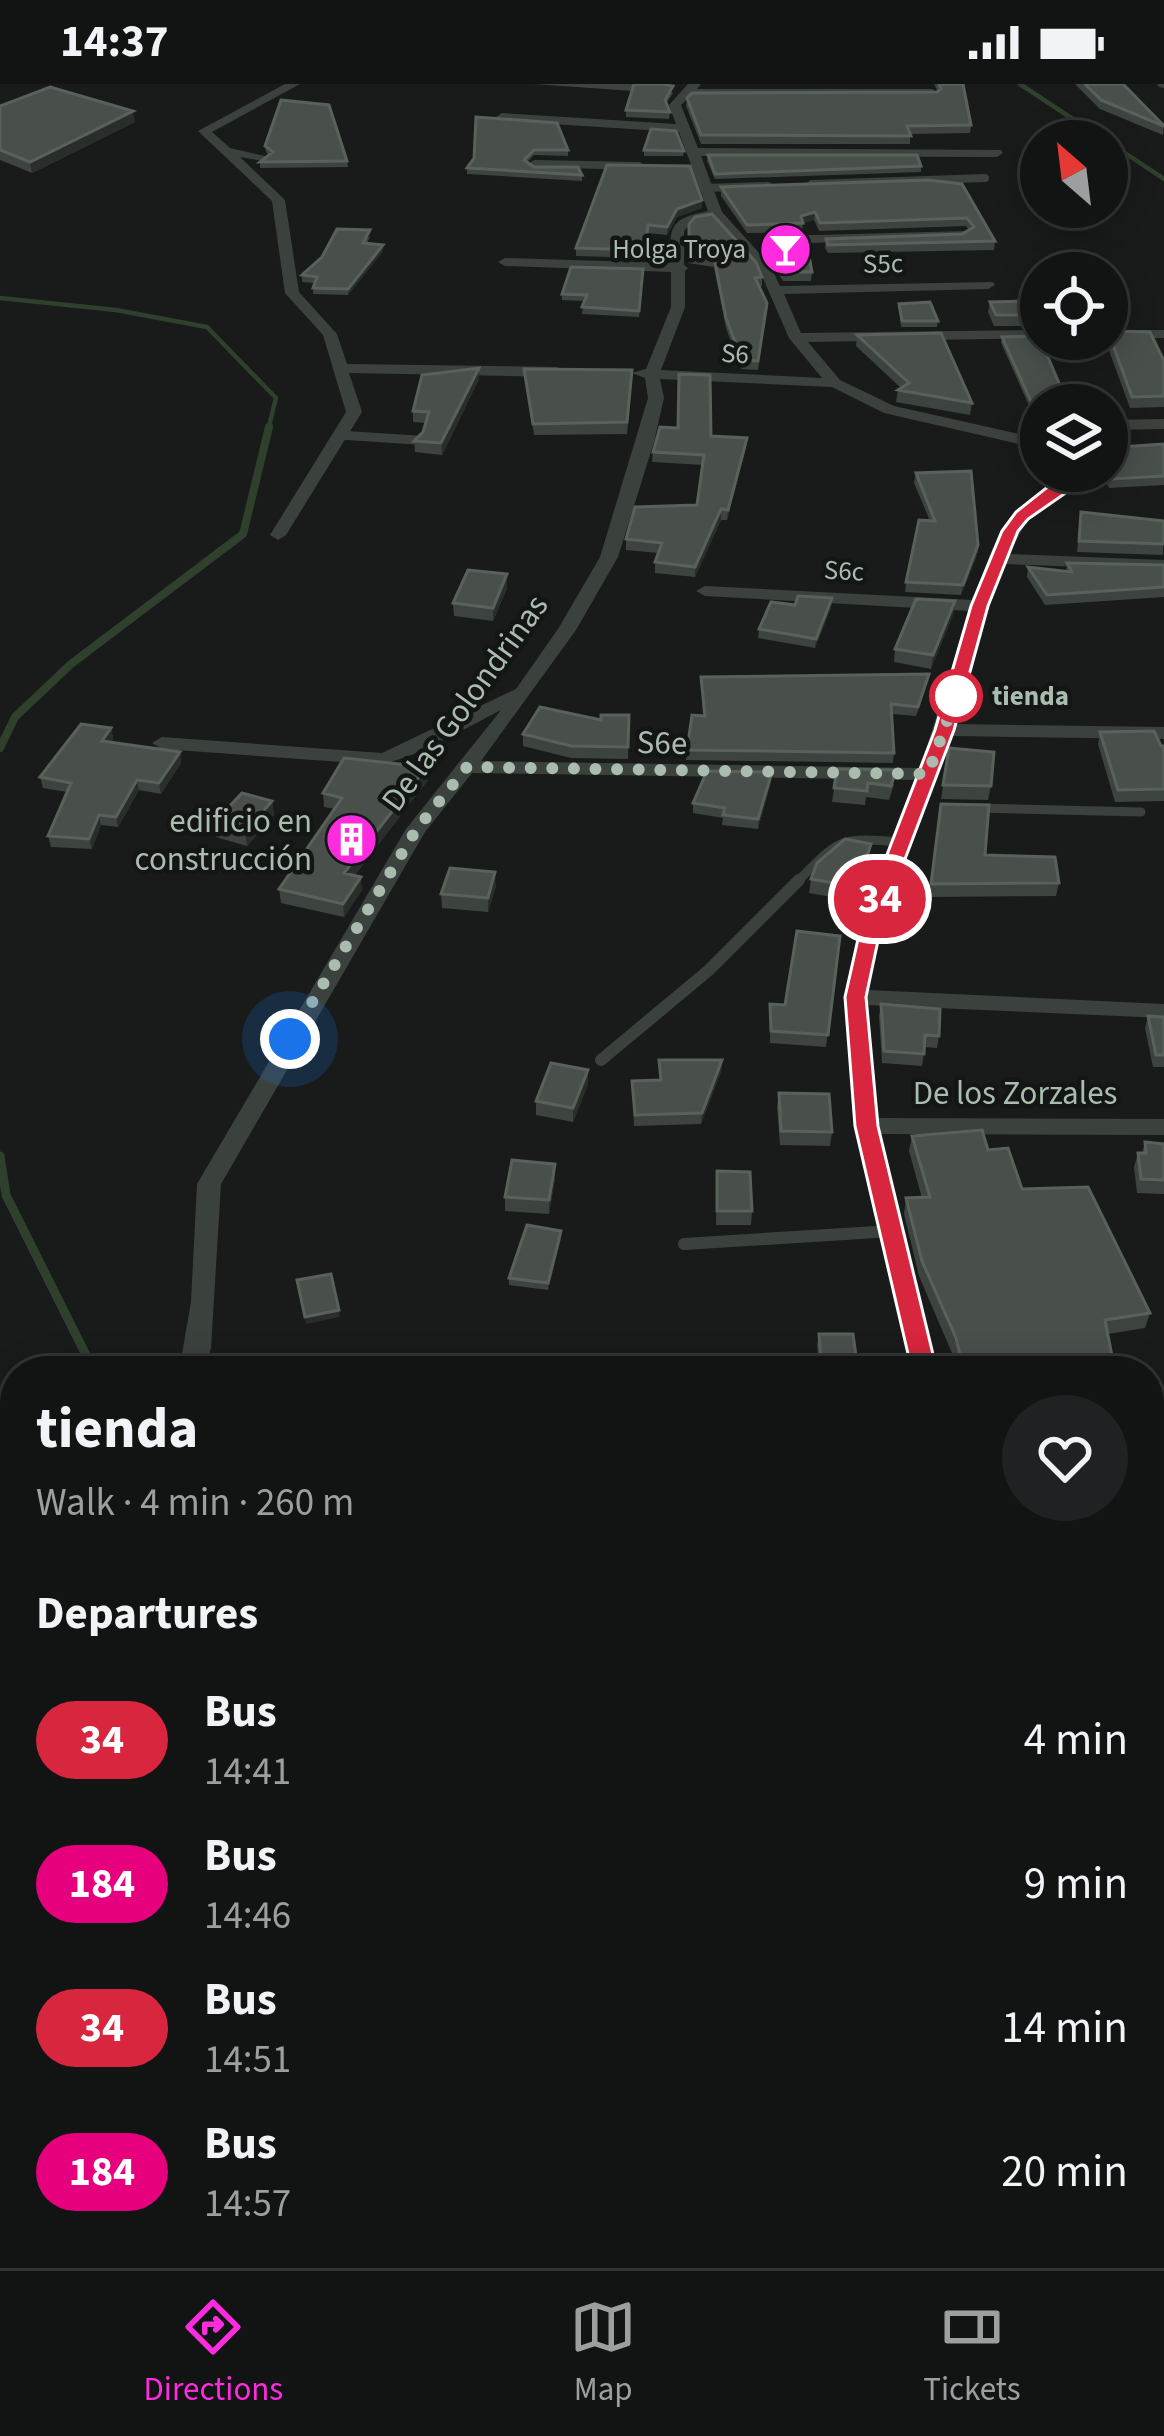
<!DOCTYPE html>
<html lang="en">
<head>
<meta charset="utf-8">
<style>
	:root { --surface:#121414; --page:#1f2122; --text:#f1f3f6; --muted:#9c9ea0; --line:#313334; --accent:#ff2cdf }
	body { margin:0; font-family:"Source Sans 3",sans-serif; background:var(--page); color:var(--text); height:100vh; display:flex; flex-direction:column; font-size:45px; white-space:nowrap }
	* { box-sizing:border-box; margin:0 }
	p { font-size:39px; color:var(--muted) }
	.icon { flex:none; width:66px; height:66px; fill:none; stroke:currentColor; stroke-width:2; stroke-linecap:round; stroke-linejoin:round }
	.map { position:relative; flex:1; overflow:hidden }
	.sheet { position:absolute; left:0px; top:1272px; width:1164px; height:912px; display:flex; flex-direction:column; background:var(--surface); border-radius:48px 48px 0 0; box-shadow:0 6px 30px #0003,0 0 0 3px var(--line) }
	.sheet>* { flex:none }
	.badge { padding:0 24px; border-radius:39px; font-size:42px; line-height:78px }
	.needle { width:78px; rotate:332deg }
	.fabs { position:absolute; left:1020px; top:36px; display:grid; gap:24px }
	.fabs a { display:grid; place-items:center; width:108px; height:108px; border-radius:50%; background:var(--surface); box-shadow:0 6px 30px #0003,0 0 0 3px var(--line); font-size:60px }
	.you { position:absolute; width:60px; height:60px; margin:-30px; border:9px solid #fff; border-radius:50%; background:#1a73e8; box-shadow:0 0 0 18px #1a73e833 }
	.map>.badge { position:absolute; translate:-50% -50%; box-shadow:0 0 0 6px #fff }
	h2 { padding:0 36px; font-size:45px; line-height:108px }
	.round { display:grid; place-items:center; flex:none; width:126px; height:126px; border-radius:63px; background:var(--page) }
	.overview { display:flex; align-items:center; justify-content:space-between; height:204px; padding:0 36px }
	h1 { font-size:57px; font-weight:700; line-height:90px }
	ul { padding:0; list-style:none }
	li { display:flex; align-items:center; gap:36px; height:144px; padding:0 36px }
	li div { flex:1 }
	li b { display:block; font-size:45px }
	li em { font-style:normal }
	li .badge { min-width:132px; font-weight:700; text-align:center }
	.status { display:flex; justify-content:space-between; align-items:center; height:84px; padding:0 60px; background:var(--surface); direction:ltr }
	.status svg { height:33px; fill:currentColor }
	.dock { display:flex; justify-content:space-around; align-items:center; height:168px; border-top:3px solid var(--line); background:var(--surface); font-size:33px; color:var(--muted) }
	.dock a { display:grid; justify-items:center; gap:6px }
	.dock .active { color:var(--accent) }
	.map>svg:first-child { display:block }
</style>
</head>
<body>
<div class="status"><b>14:37</b><svg viewBox="0 0 49 12"><path d="M0 12V9h3v3zM5 12V6h3v6zM10 12V3h3v9zM15 12V0h3v12zM26 1h20v11H26zM47 4h2v5h-2z"/></svg></div>
<div class="map">
<svg width="1164" height="2184" viewBox="0 0 1164 2184">
	<rect width="100%" height="100%" fill="#181b1a"/>
	<g fill="none" stroke-linecap="round" stroke-linejoin="round">
		<path stroke="#2f402d" stroke-width="4.5" d="M1020 0 1106 57
			M1107 57 1164 95
			M0 214 116 226 207 243 276 314 268 346"/>
		<path stroke="#2f402d" stroke-width="8" d="M0 664 15 633 71 580 243 450 269 343"/>
		<path stroke="#2f402d" stroke-width="9" d="M0 1072 6 1111 94 1287"/>
		<path stroke="#2f402d" stroke-width="12" d="M119 2169 123 2184"/>
		<path stroke="#3b423d" stroke-width="8" d="M812 100 985 94
			M704 104 768 102"/>
		<path stroke="#3b423d" stroke-width="9" d="M339 351 416 356
			M974 724 1141 728
			M796 799C841 754 837 753 901 758"/>
		<path stroke="#3b423d" stroke-width="12" d="M601 976 709 886 799 796
			M684 1160 892 1147"/>
		<path stroke="#3b423d" stroke-width="15" d="M1149 1951 1164 1950"/>
		<path fill="#3b423d" fill-rule="evenodd" d="M285 0H300L212 48 230 64 269 73 263 77 240 73 285 116 299 208 337 250 347 280 557 283 565 288 557 293 349 289 362 328 286 451 278 456 270 451 346 328 323 251 285 209 272 117 198 47Z
			M688 0H701L697 5H932L938 9 932 13H690L681 21 698 64 1001 66 1003 69 997 73 701 72 722 128 770 181 780 202 993 198 995 201 988 205 784 210 801 249 1041 246V254L808 258 840 296 894 322 1041 355V365L884 329 832 303 660 295 664 314 654 358 618 473 576 546 481 677 920 684 970 527 705 512 696 507 705 502 973 516C985 489 993 451 1015 429 1031 413 1054 408 1066 387H1082L1071 406 1028 435 1009 470 1164 476V486L1005 480 989 522 955 640 1164 643V655L951 652 884 833 868 906 1164 920V934L867 921 877 1034 1164 1035V1051L880 1050 937 1287H911L854 1042 844 913 862 833 915 696 472 689 425 748 221 1100 211 1264 205 1287H179L191 1218 197 1100 406 745 501 626 425 666 383 681 162 665 152 659 162 653 382 669 516 605 558 545 600 473 648 314 645 294 632 289 646 285 671 223V188L505 182 498 178 505 174 670 179C670 142 669 135 708 127L679 48 502 37 496 33 502 29 676 40 669 21ZM713 134 759 185 789 254 822 294 661 286 685 223V187L688 184 684 181V147L692 138Z
			M1157 0H1164V4L1159 3Z
			M534 76 640 78 646 82 640 86 529 83 528 80Z
			M966 147 968 150 961 154 778 160 771 156 778 152Z
			M1107 246H1164V254H1107Z
			M1164 335V345L1107 346V336Z
			M15 1374V1396L0 1398V1376Z
			M1164 1504V1530L1149 1531V1505Z
			M1149 2100H1164V2136H1149Z
			M1080 2169H1116L1119 2184H1083Z"/>
	</g>
	<path fill="#3d433f" d="M534 0H662L673 9 666 20 670 28 669 35 626 33V26L633 7Z
		M934 0H963L971 41 970 49 910 50V60H701L686 22 687 14 938 8Z
		M1075 0H1123L1164 41 1163 51 1100 25Z
		M0 22 135 38 32 89 0 76Z
		M476 33 568 66V72L534 71 527 78 534 83 582 91V97L467 90V84L474 74Z
		M265 62 347 77 348 83 260 84V78L269 71 266 68Z
		M644 66 684 67 683 72H644Z
		M708 71 921 82V88L715 95 707 77Z
		M928 96 995 157 994 166 828 169 825 164 826 155 962 150 969 146 966 142 819 147 814 136 803 139 802 148 747 149 721 112V103Z
		M702 116V124L677 133 667 151 648 149 645 174 576 172V164Z
		M689 140 762 193V202H759L766 228 758 286 741 285 726 244 714 183 688 179Z
		M370 152 367 160 383 161V167L348 211 313 210 314 199 302 198V191Z
		M763 157 812 188 811 197H783L763 166Z
		M643 185 639 233 582 230 584 217 562 216V210Z
		M990 218 1033 231 1031 242H994L988 228Z
		M899 220 938 237 937 243H901Z
		M1108 247 1164 277V323L1130 324 1106 258Z
		M857 251 972 319 970 331 896 318 898 306 901 304 856 262Z
		M1002 253 1041 321V328H1032L1001 259Z
		M479 284V295L442 371 415 368 414 357 423 348 426 339 413 338V327Z
		M524 285 632 297 627 350 534 351Z
		M711 352 747 354 746 364 727 436H721L695 493 655 489V478L658 469 626 466V455L697 421 703 381 652 378 653 368Z
		M1164 360V401L1109 404 1101 387H1107Z
		M916 389 978 461 977 471 961 511 905 508 906 498 930 437 914 399Z
		M1081 428 1164 437 1163 471 1077 468Z
		M1067 479 1164 481V513L1045 521 1027 493 1028 483 1066 487Z
		M507 504 493 537 454 532 453 519Z
		M832 514 831 524 815 564 758 554 759 545 795 521Z
		M955 517 953 531 931 585 894 578 895 565Z
		M701 593 927 599 916 632 891 630 894 669 893 679 686 676 687 666 703 632Z
		M629 631 628 675 571 674 523 662V650Z
		M111 644 113 655 111 658 180 668 181 679 161 710 139 706 118 743 101 741 92 765 51 763 48 752 67 708 43 704 40 693Z
		M1100 648 1164 662V717L1115 718 1098 660Z
		M949 664 991 702 988 716 941 715Z
		M837 685 894 700 889 716 866 713 865 721 832 718Z
		M428 696 354 792 362 806 344 833 281 819 279 805 335 725 324 723 323 709Z
		M771 698 758 745 722 741 723 734 693 729V719Z
		M272 717 274 731 247 762 216 753 214 739Z
		M941 720 985 771 1059 799 1056 812 929 813Z
		M869 774 855 817 809 809 811 795Z
		M496 802 488 828 442 824 441 810Z
		M840 852 826 963 770 959V920L785 921Z
		M881 920 939 952 937 964 925 963 922 982 882 979 879 932Z
		M1148 932 1164 933V983H1153L1145 944Z
		M659 976H722L721 988 701 1040 634 1042 632 997 660 996Z
		M588 986V1000L573 1038 536 1031V1017Z
		M779 1009 832 1048 830 1062 780 1061 777 1023Z
		M912 1052 988 1066 1022 1105 1150 1229 1145 1244 1108 1250 1115 1287H957L952 1269 919 1192 904 1130 906 1114H922L909 1067Z
		M1145 1058 1164 1060V1110L1137 1109 1134 1083 1138 1069H1142Z
		M555 1080V1094L549 1130 505 1127V1113Z
		M717 1087 752 1127 751 1141H716Z
		M561 1147V1154L548 1206 509 1201V1194Z
		M819 1250 857 1279 856 1287H773L774 1279H819L817 1261Z
		M1149 1659H1164V1929L1149 1931Z"/>
	<path fill="#292e2b" d="M133 27 135 38 32 89 30 78Z
		M702 116V124L677 133 667 151V143L677 125Z
		M815 128 814 136 801 140V132Z
		M383 161V167L348 211V205Z
		M479 284V295L442 371 441 359Z
		M747 354 746 364 727 436 728 426Z
		M721 425V436L695 493V483Z
		M978 461 977 471 961 511 963 501Z
		M507 490V504L493 537V524Z
		M832 514 831 524 815 564 816 555Z
		M955 517 953 531 931 585 933 571Z
		M111 644 113 655 104 667 102 657Z
		M180 668 181 679 161 710 159 699Z
		M427 683 428 696 345 803 344 789Z
		M772 688 771 698 758 745V735Z
		M137 696 139 706 118 743 116 733Z
		M272 717 274 731 247 762 245 748Z
		M99 731 101 741 92 765 89 755Z
		M871 760 869 774 855 817 857 803Z
		M495 788 496 802 488 828V814Z
		M361 793 362 806 344 833 343 820Z
		M722 976 721 988 701 1040 702 1029Z
		M588 986V1000L573 1038V1024Z
		M555 1080V1094L549 1130V1116Z
		M561 1147V1154L548 1206V1199Z
		M339 1226 340 1233 306 1240 305 1233Z"/>
	<path fill="#49504b" stroke="#58615a" stroke-width="3" d="M634 0H662L673 2 665 16 670 28 626 26Z
		M939 0H963L971 41 907 42 911 52 701 51 687 14 692 9 937 8 941 5Z
		M1085 0H1123L1164 42 1101 16Z
		M50 3 133 27 30 78 0 66V22Z
		M281 16 329 21 347 77 260 78 273 68 265 62Z
		M476 33 557 39 568 66H534L524 76 534 83H578L582 91 467 84 474 74Z
		M651 45 676 47 684 67 644 66Z
		M708 71H917L921 82 715 90Z
		M607 81 690 82 702 116 677 125 667 143 648 141 645 166 576 164Z
		M928 96 962 100 995 157 828 161 826 155 962 150 974 143 967 134 820 139 815 128 801 132 803 139 747 141 721 103Z
		M712 130 756 178 762 193 755 194 767 219 758 277 742 276 726 234 714 174 689 170V140L695 133Z
		M337 145 370 146 363 159 383 161 348 205 313 204 317 193 302 191 322 173Z
		M806 155 812 188H784L763 157Z
		M571 183 643 185 639 227 582 223 587 211 562 210Z
		M1026 217 1033 231H996L990 218Z
		M930 218 938 237H902L899 220Z
		M1108 247 1150 248 1164 277V312L1132 313Z
		M941 249 972 319 898 306 909 299 857 251Z
		M1039 252 1068 320 1033 322 1002 253Z
		M479 284 441 359 414 357 423 348 429 328 413 327 422 291Z
		M524 285 632 286 627 338 533 340Z
		M679 290 710 291 711 352 747 354 728 426 721 425 695 483 655 478 662 459 626 455 635 423 697 421 704 371 653 368 660 343 678 344Z
		M1164 360V392L1111 395 1107 387V364Z
		M971 387 978 461 963 501 906 498 919 436 935 437 916 389Z
		M1081 428 1164 437V460L1079 457Z
		M1067 479 1164 481V503L1047 511 1028 483 1072 488Z
		M468 486 507 490 493 524 453 519Z
		M798 512 832 514 816 555 759 545 771 518 795 521Z
		M916 515 955 517 933 571 895 565Z
		M929 590 918 623 891 620 894 669 687 666 692 631 705 632 701 593Z
		M540 623 601 636V631H629L628 663 571 662 523 650Z
		M81 640 111 644 102 657 180 668 159 699 137 696 116 733 99 731 89 755 48 752 71 699 40 693Z
		M1154 647 1161 662H1164V705L1118 706 1100 648Z
		M949 664 994 668 991 702 943 701Z
		M344 674 427 683 344 789 361 793 343 820 279 805 342 714 323 709Z
		M837 685 896 686 891 702 868 699 867 707 834 704Z
		M707 687 772 688 758 735 723 731 725 724 693 719Z
		M242 709 272 717 245 748 214 739Z
		M941 720 989 721 985 771 1055 773 1059 799 931 800Z
		M845 755 871 760 857 803 811 795 817 779Z
		M450 784 495 788 488 814 441 810Z
		M797 847 840 852 828 951 771 947 770 920 785 921Z
		M881 920 940 925 939 952 925 951 924 970 884 967Z
		M1148 932 1164 933V971H1156Z
		M659 976H722L702 1029 635 1031 632 997 661 996Z
		M551 979 588 986 573 1024 536 1017Z
		M779 1009 829 1010 832 1048 781 1047Z
		M982 1046 988 1066 1008 1064 1022 1105 1088 1103 1150 1229 1105 1236 1115 1287H964L956 1254 922 1177 906 1114 930 1113 912 1052Z
		M1145 1058 1164 1060V1096L1141 1095 1138 1069H1146Z
		M512 1076 555 1080 549 1116 505 1113Z
		M717 1087 750 1088 752 1127H717Z
		M527 1141 561 1147 548 1199 509 1194Z
		M331 1190 339 1226 305 1233 297 1196Z
		M819 1250H853L857 1279 821 1278Z
		M774 1279H845L846 1287H774Z
		M318 1281V1287H276L277 1283Z
		M1149 1464H1152L1157 1487 1151 1489 1149 1501Z
		M1149 1659H1164V1684H1161L1164 1694V1917L1149 1919Z"/>
	<path fill="#d7263d" stroke="#fff" stroke-width="3" d="M1074 382 1082 387 1070 406 1028 435 1018 447 988 522 954 646 883 833 866 913 878 1042 937 1287 924 1297 912 1287 855 1042 845 913 863 833 935 646 971 522 1002 447 1016 428Z"/>
	<g fill="none" stroke-linecap="round" stroke-linejoin="round">
		<path stroke="#aabcad" stroke-width="12" stroke-dasharray="0 21.6" d="M290 955 416 746 467 683 928 690 956 612"/>
	</g>
	<defs>
		<symbol id="bar-disc" viewBox="-11 -11 22 22"><circle r="9.5" fill="#ff2cdf" stroke="#131615"/><path d="M-6-5H6L.8 .8V4.5H3.5V6h-7V4.5H-.8V.8Z" fill="#fff"/></symbol>
		<symbol id="building-disc" viewBox="-11 -11 22 22"><circle r="9.5" fill="#ff2cdf" stroke="#131615"/><path d="M-4-6H4V6H1V3H-1V6H-4ZM-2.5-4.3h1.7v1.8h-1.7ZM.8-4.3h1.7v1.8H.8ZM-2.5-1h1.7V.8h-1.7ZM.8-1h1.7V.8H.8Z" fill="#fff"/></symbol>
	</defs>
	<g fill-rule="evenodd">
		<use href="#bar-disc" x="756" y="136" width="59" height="59"/>
		<use href="#building-disc" x="322" y="726" width="59" height="59"/>
	</g>
	<circle fill="#fff" stroke="#d7263d" stroke-width="6" cx="956" cy="612" r="24"/>
	<g text-anchor="middle" dominant-baseline="central" stroke-width="9" stroke-linejoin="round" paint-order="stroke">
		<g font-size="27" fill="#aabcad" stroke="#131615" text-anchor="end">
			<text x="746" y="165">Holga Troya</text>
		</g>
		<g font-size="27" fill="#aabcad" stroke="#131615">
			<text transform="translate(883 180) rotate(-1)">S5c</text>
			<text transform="translate(735 270) rotate(3)">S6</text>
			<text transform="translate(844 487) rotate(3)">S6c</text>
		</g>
		<g font-size="27" font-weight="bold" fill="#aabcad" stroke="#131615" text-anchor="start">
			<text x="992" y="612">tienda</text>
		</g>
		<g font-size="33" fill="#aabcad" stroke="#131615">
			<text transform="translate(465 619) rotate(-54)">De las Golondrinas</text>
			<text transform="translate(662 659) rotate(1)">S6e</text>
			<text x="1015" y="1009">De los Zorzales</text>
		</g>
		<g font-size="33" fill="#aabcad" stroke="#131615" text-anchor="end">
			<text x="312" y="737">edificio en<tspan x="312" dy="38">construcción</tspan></text>
		</g>
	</g>
</svg>
<div class="fabs">
<a><svg class="needle" viewBox="-14 -14 28 28"><path d="M0-13l5 13h-10z" fill="#e53935"/><path d="M0 13l5-13h-10z" fill="#9c9ea0"/></svg></a>
<a><svg class="icon" aria-label="locate" viewBox="0 0 24 24"><circle cx="12" cy="12" r="6"/><path d="M12 2v4M12 18v4M2 12h4M18 12h4"/></svg></a>
<a><svg class="icon" aria-label="layers" viewBox="0 0 24 24"><path d="M12 4l9 5-9 5-9-5zM3 14l9 5 9-5"/></svg></a>
</div>
<div class="you" style="left:290px;top:955px"></div>
<b class="badge" style="left:880px;top:815px;background:#d7263d;color:#fff">34</b>
<section class="sheet">
<div class="overview"><div><h1>tienda</h1><p>Walk · 4 min · 260 m</p></div><a class="round"><svg class="icon" aria-label="heart" viewBox="0 0 24 24"><path d="M12 20l-8-8c-3-5 5-10 8-4 3-6 11-1 8 4z"/></svg></a></div>
<h2>Departures</h2>
<ul>
<li><span class="badge" style="background:#d7263d;color:#fff">34</span><div><b>Bus</b><p>14:41</p></div><em>4 min</em></li>
<li><span class="badge" style="background:#e6007e;color:#fff">184</span><div><b>Bus</b><p>14:46</p></div><em>9 min</em></li>
<li><span class="badge" style="background:#d7263d;color:#fff">34</span><div><b>Bus</b><p>14:51</p></div><em>14 min</em></li>
<li><span class="badge" style="background:#e6007e;color:#fff">184</span><div><b>Bus</b><p>14:57</p></div><em>20 min</em></li>
</ul>
</section>
</div>
<nav class="dock">
<a class="active"><svg class="icon" aria-label="directions" viewBox="0 0 24 24"><path d="M12 3l9 9-9 9-9-9zM9 14v-3h6M13 9l2 2-2 2"/></svg>Directions</a>
<a><svg class="icon" aria-label="map" viewBox="0 0 24 24"><path d="M3 6l6-2 6 2 6-2v14l-6 2-6-2-6 2zM9 4v14M15 6v14"/></svg>Map</a>
<a><svg class="icon" aria-label="tickets" viewBox="0 0 24 24"><path d="M3 7h18v10H3zM15 7v10"/></svg>Tickets</a>
</nav>
</body>
</html>
